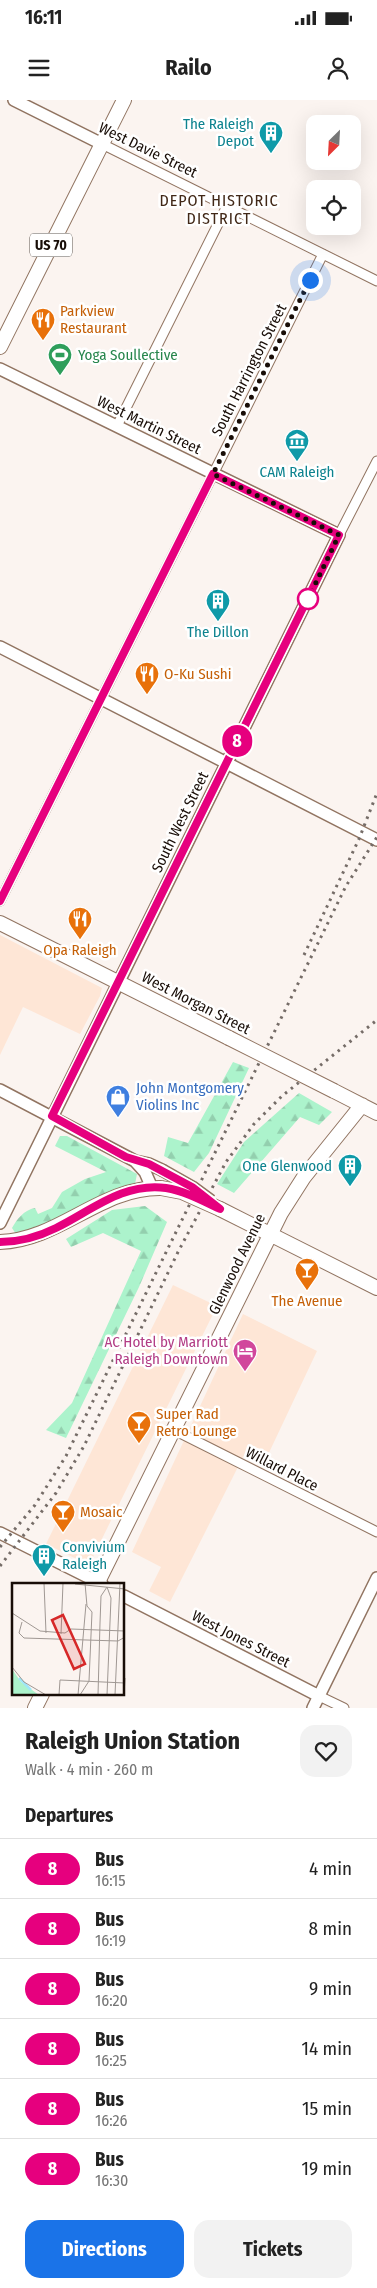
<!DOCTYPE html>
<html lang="en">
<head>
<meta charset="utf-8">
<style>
	:root { --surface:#fff; --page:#f2f2f2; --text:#222; --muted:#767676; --line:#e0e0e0; --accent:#1a73e8 }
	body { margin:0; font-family:"Fira Sans Condensed",sans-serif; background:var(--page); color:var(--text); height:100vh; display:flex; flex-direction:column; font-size:19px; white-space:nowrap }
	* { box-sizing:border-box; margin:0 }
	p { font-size:16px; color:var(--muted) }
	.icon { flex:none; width:28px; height:28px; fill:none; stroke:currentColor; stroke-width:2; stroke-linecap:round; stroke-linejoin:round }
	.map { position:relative; height:1608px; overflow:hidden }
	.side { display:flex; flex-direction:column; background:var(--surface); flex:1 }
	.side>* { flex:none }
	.badge { padding:0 10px; border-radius:16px; font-size:18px; line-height:32px }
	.needle { width:32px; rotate:204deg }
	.tools { position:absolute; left:306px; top:15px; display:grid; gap:10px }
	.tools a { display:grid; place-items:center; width:55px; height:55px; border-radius:10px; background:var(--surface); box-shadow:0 5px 20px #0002; font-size:25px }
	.you { position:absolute; width:25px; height:25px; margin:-12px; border:4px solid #fff; border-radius:50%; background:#1a73e8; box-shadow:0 0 0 8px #1a73e833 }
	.map>.badge { position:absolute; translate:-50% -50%; box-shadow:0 0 0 2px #fff }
	h2 { padding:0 25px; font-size:19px; line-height:45px }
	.round { display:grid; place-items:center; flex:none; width:52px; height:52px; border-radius:15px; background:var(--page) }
	.overview { display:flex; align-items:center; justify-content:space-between; height:85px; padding:0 25px }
	h1 { font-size:24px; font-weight:700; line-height:38px }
	.button { display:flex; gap:10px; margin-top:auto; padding:10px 25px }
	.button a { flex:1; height:58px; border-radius:15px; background:var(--accent); color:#fff; font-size:20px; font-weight:700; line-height:58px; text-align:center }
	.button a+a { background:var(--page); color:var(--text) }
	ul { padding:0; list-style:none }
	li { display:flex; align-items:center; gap:15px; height:60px; padding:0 25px; border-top:1px solid var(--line) }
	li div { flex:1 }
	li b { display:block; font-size:19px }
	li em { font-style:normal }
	li .badge { min-width:55px; font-weight:700; text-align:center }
	.status { display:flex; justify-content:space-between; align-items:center; height:35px; padding:0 25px; background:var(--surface); direction:ltr }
	.status svg { height:14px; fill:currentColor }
	header { display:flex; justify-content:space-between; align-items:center; height:65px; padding:0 25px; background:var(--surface); font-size:22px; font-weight:700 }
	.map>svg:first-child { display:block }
</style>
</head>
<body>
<div class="status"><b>16:11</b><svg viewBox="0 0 49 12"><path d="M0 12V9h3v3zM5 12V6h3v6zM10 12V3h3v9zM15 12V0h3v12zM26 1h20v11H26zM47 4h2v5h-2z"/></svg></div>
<header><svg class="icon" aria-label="menu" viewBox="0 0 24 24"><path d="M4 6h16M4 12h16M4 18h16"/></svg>Railo<svg class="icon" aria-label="person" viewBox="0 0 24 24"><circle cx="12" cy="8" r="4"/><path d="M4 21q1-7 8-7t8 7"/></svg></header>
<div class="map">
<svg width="377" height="1608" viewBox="0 0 377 1608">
	<defs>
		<pattern id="forest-firs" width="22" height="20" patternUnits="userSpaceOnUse" patternTransform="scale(1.25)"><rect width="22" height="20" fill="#acf3cc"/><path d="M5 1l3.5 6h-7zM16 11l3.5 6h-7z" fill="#93cfae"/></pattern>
	</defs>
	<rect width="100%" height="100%" fill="#fbf4f0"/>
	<path fill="#fee6d6" d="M0 835 102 888 100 896 80 934 23 907 0 955Z
		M173 1185 217 1206 89 1465 46 1444Z
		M243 1214 317 1251 266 1359 246 1351 170 1502 149 1491 161 1467 132 1452Z"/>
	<path fill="url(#forest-firs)" d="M233 962 249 968 209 1053 194 1072 164 1056 168 1037 188 1043Z
		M299 993 332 1012 319 1025 300 1017 234 1093 217 1084 244 1042Z
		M60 1036H67L137 1074 135 1084 18 1137 12 1128C17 1119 24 1110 35 1108L38 1114 52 1108 62 1092 85 1079 106 1072 55 1046Z
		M145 1106 167 1122 139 1187 66 1338 46 1330 72 1303 141 1151 103 1133 71 1147 66 1139 112 1110Z"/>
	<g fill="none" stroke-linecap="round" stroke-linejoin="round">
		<defs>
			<path id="minor" d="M102 44 377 181
				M117 326 227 106
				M339 435 377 361
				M0 801 323 154
				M174 1330 377 1432
				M319 1596 344 1608"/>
			<path id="tertiary" d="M14 0 102 44
				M0 269 339 435 0 1123
				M0 547 377 740
				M0 990 135 1061 145 1072 152 1088
				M135 1061 149 1064 162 1070
				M0 1433 102 1484
				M124 1496 319 1596
				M313 1608 377 1478"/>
			<path id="primary" d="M0 247 124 0
				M0 823 229 938
				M334 991 377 1013
				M220 1109 377 1188
				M0 1142C60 1140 100 1087 161 1088
				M97 1484 281 1113 304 1077 362 1005
				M35 1608 42 1594"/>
		</defs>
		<use href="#minor" stroke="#917461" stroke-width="11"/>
		<use href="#tertiary" stroke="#917461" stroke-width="14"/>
		<use href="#primary" stroke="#917461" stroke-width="16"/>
		<use href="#minor" stroke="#fff" stroke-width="9"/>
		<use href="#tertiary" stroke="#fff" stroke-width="11"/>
		<use href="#primary" stroke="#fff" stroke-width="14"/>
		<path stroke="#756c67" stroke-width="3" stroke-dasharray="2.5 5" stroke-linecap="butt" d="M304 855 359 739 377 693
			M0 1447 35 1405 66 1356 346 786 377 737
			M0 1466 56 1393 84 1346 178 1152 226 1062 254 1024 282 996 377 920"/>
		<defs>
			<path id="tertiary-bridge" d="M162 1070 192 1087 211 1101"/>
			<path id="primary-bridge" d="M229 938 334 991
				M161 1088 182 1092 220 1109"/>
		</defs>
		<use href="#tertiary-bridge" stroke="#917461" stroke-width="14" stroke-linecap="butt"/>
		<use href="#primary-bridge" stroke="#917461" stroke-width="16" stroke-linecap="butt"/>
		<use href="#tertiary-bridge" stroke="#fff" stroke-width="11"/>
		<use href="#primary-bridge" stroke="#fff" stroke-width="14"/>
	</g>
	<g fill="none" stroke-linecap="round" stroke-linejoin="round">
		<defs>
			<path id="line" d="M0 801 213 374 339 435 52 1016 126 1057 149 1064 192 1087 220 1109C203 1101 185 1091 166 1088 123 1082 91 1111 56 1128 38 1137 20 1142 0 1142"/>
		</defs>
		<use href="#line" stroke="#fff" stroke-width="11"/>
		<use href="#line" stroke="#e6007e" stroke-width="8"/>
		<path stroke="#180d07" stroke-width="5" stroke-dasharray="0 9" d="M308 499 339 435 213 374 310 180"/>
	</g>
	<defs>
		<symbol id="building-pin" viewBox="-11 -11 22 30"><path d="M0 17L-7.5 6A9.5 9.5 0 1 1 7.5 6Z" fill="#0f9aa8" stroke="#fff"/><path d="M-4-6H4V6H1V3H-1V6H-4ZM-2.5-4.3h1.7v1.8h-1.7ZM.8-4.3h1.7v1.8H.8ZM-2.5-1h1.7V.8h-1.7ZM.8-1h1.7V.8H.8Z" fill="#fff"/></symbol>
		<symbol id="restaurant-pin" viewBox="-11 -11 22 30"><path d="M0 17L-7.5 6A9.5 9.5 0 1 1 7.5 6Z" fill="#e8710a" stroke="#fff"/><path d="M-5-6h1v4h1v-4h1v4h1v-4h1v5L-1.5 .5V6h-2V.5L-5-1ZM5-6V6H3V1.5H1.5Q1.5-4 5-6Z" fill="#fff"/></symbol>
		<symbol id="stadium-pin" viewBox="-11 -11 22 30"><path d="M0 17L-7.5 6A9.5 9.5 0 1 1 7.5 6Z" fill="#2e9e5b" stroke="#fff"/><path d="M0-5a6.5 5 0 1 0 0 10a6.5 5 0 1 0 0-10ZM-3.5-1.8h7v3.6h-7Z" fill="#fff"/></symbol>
		<symbol id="museum-pin" viewBox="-11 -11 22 30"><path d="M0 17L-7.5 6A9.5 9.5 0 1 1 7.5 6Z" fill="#0f9aa8" stroke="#fff"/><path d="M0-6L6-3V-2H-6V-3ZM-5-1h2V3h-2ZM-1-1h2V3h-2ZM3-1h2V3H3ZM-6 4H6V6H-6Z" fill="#fff"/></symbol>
		<symbol id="shop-pin" viewBox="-11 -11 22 30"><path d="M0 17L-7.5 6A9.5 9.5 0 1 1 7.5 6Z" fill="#3f7fe0" stroke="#fff"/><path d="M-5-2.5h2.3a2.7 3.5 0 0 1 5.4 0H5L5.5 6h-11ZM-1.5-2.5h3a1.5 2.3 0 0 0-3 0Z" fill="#fff"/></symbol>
		<symbol id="bar-pin" viewBox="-11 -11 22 30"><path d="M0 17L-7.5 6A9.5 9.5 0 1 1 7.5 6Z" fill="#e8710a" stroke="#fff"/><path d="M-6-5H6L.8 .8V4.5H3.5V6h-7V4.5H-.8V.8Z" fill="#fff"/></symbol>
		<symbol id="hotel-pin" viewBox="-11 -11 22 30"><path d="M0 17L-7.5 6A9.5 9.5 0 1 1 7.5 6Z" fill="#d1479c" stroke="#fff"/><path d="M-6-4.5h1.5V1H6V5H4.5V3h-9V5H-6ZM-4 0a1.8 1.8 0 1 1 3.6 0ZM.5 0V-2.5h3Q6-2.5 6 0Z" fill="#fff"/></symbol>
	</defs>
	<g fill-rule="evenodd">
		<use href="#building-pin" x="257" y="19" width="28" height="38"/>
		<use href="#restaurant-pin" x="29" y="206" width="28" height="38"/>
		<use href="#stadium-pin" x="46" y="241" width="28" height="38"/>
		<use href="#museum-pin" x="283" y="327" width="28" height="38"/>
		<use href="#building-pin" x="204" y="487" width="28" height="38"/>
		<use href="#restaurant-pin" x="133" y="560" width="28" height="38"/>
		<use href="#restaurant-pin" x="66" y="805" width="28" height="38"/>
		<use href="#shop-pin" x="104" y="983" width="28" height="38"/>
		<use href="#building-pin" x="336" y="1052" width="28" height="38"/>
		<use href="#bar-pin" x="293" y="1156" width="28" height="38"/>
		<use href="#hotel-pin" x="231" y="1237" width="28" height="38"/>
		<use href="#bar-pin" x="125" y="1309" width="28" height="38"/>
		<use href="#bar-pin" x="49" y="1398" width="28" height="38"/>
		<use href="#building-pin" x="30" y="1442" width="28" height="38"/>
	</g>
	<circle fill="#fff" stroke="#e6007e" stroke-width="2.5" cx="308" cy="499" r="10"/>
	<g text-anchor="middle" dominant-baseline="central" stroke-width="5" stroke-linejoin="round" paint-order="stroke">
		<rect fill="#fff" stroke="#5d5651" stroke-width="1" x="30" y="133.5" width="42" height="23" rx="4"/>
		<g font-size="14" font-weight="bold" fill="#180d07">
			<text x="51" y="145">US 70</text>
		</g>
		<g font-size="15" fill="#0d838f" stroke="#fff" text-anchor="end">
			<text x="254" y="24">The Raleigh<tspan x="254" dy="17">Depot</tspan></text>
			<text x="297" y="372" text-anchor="middle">CAM Raleigh</text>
			<text x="218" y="532" text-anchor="middle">The Dillon</text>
			<text x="332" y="1066">One Glenwood</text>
			<text x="62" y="1447" text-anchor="start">Convivium<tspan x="62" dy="17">Raleigh</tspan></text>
		</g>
		<g font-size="15" fill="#180d07" stroke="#fff">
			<text transform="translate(148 50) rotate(26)">West Davie Street</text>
			<text transform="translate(249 270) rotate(-63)">South Harrington Street</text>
			<text transform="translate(149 325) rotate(26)">West Martin Street</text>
			<text transform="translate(180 722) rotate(-64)">South West Street</text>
			<text transform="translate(196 903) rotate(27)">West Morgan Street</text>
			<text transform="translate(237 1164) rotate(-64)">Glenwood Avenue</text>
			<text transform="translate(282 1369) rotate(27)">Willard Place</text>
			<text transform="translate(241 1539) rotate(27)">West Jones Street</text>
		</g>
		<g font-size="15" fill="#c56008" stroke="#fff" text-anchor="start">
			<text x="60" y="211">Parkview<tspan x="60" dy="17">Restaurant</tspan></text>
			<text x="164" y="574">O-Ku Sushi</text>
			<text x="80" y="850" text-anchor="middle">Opa Raleigh</text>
			<text x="307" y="1201" text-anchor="middle">The Avenue</text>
			<text x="156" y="1314">Super Rad<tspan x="156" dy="17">Retro Lounge</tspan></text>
			<text x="80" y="1412">Mosaic</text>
		</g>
		<g font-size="15" fill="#27864d" stroke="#fff" text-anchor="start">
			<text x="78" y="255">Yoga Soullective</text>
		</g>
		<g font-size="15" fill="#366cbe" stroke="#fff" text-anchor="start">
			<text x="136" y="988">John Montgomery<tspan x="136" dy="17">Violins Inc</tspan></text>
		</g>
		<g font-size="15" fill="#b23c85" stroke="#fff" text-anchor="end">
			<text x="228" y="1242">AC Hotel by Marriott<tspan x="228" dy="17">Raleigh Downtown</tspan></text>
		</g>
		<g font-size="16" letter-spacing="1" fill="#412817" stroke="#fff">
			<text x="219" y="100">DEPOT HISTORIC<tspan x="219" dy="18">DISTRICT</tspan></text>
		</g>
	</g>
	<g transform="translate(12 1483)">
		<rect width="112" height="112" fill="#fbf4f0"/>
		<path d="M0 86 9 99 27 112H0Z" fill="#acf3cc"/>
		<path fill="none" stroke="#9fe6f8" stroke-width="2.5" d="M7 95 19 107"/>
		<path fill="none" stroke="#a09893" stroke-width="1" d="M10 0H64M32 0 34 50M63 1 113 6M95 4 99 15 95 112M0 30 28 48 53 50 59 46 113 48M10 39 7 50 12 55 106 58 113 54M88 40 89 13 95 4M49 51 51 0M0 84 12 99 34 112M47 112 48 97 113 100M66 112 74 21M68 112 77 98 80 29 75 23 73 0M86 112 88 40M103 112 108 0M112 112 113 95"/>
		<path fill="#d62828" fill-opacity="0.15" stroke="#d62828" stroke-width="2.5" d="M51 32 73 81 62 86 40 37Z"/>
		<rect width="112" height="112" fill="none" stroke="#180d07" stroke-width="2.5"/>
	</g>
</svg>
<div class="tools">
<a><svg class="needle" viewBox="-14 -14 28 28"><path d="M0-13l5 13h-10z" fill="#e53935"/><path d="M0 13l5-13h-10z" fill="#767676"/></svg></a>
<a><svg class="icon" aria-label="locate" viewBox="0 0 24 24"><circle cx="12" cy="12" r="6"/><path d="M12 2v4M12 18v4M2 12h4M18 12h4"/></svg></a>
</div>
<div class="you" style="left:310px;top:180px"></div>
<b class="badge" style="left:237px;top:641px;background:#e6007e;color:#fff">8</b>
</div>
<section class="side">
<div class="overview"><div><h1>Raleigh Union Station</h1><p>Walk · 4 min · 260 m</p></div><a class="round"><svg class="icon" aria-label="heart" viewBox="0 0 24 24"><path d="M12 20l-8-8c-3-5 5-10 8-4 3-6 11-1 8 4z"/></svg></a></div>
<h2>Departures</h2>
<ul>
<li><span class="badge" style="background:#e6007e;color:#fff">8</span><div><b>Bus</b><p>16:15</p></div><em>4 min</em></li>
<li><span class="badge" style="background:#e6007e;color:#fff">8</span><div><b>Bus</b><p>16:19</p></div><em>8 min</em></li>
<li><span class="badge" style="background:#e6007e;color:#fff">8</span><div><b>Bus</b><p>16:20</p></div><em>9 min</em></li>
<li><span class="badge" style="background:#e6007e;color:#fff">8</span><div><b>Bus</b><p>16:25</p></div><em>14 min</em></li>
<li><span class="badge" style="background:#e6007e;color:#fff">8</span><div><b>Bus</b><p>16:26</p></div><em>15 min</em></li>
<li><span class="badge" style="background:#e6007e;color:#fff">8</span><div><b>Bus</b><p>16:30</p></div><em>19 min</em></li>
</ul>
<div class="button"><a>Directions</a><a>Tickets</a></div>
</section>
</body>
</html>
